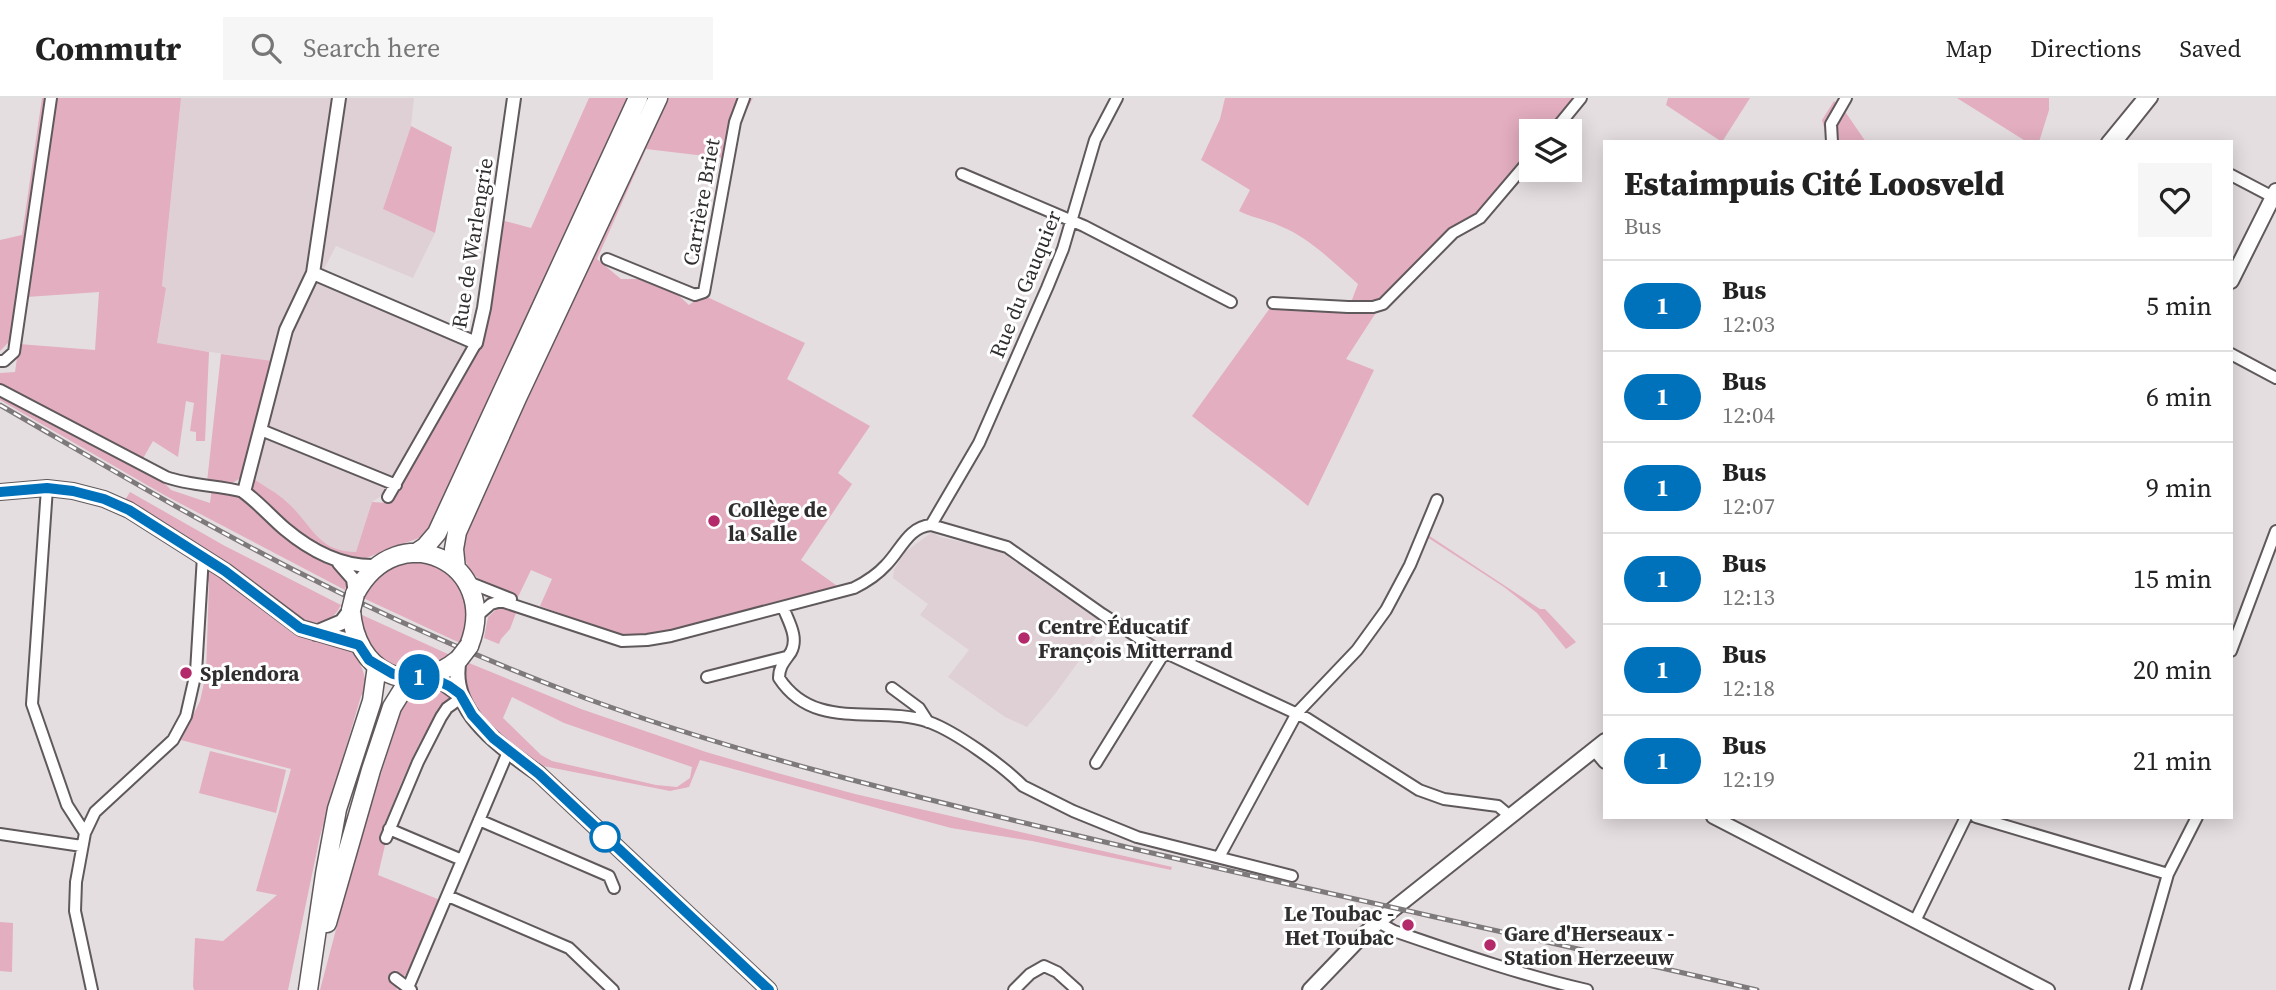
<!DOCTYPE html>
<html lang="en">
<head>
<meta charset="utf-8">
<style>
	:root { --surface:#fff; --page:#f6f6f6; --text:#222; --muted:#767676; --line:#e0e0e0 }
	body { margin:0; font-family:"Source Serif 4",serif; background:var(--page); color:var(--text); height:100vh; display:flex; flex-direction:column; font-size:26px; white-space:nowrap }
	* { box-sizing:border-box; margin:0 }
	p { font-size:23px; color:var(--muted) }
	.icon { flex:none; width:38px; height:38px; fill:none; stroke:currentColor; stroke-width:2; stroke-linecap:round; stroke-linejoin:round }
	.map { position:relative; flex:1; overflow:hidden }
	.sheet { position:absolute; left:1603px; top:42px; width:630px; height:679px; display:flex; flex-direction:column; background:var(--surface); border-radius:0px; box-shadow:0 4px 18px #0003 }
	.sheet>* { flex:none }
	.badge { padding:0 14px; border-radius:23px; font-size:24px; line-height:46px }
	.buttons { position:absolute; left:1519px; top:21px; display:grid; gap:14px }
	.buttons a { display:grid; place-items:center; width:63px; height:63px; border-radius:0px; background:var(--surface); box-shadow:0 4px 18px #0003; font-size:35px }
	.map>.badge { position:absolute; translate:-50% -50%; box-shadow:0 0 0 4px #fff }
	.round { display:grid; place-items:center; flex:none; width:74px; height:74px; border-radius:0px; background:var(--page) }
	.head { display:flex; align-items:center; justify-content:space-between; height:119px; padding:0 21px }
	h1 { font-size:33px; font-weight:800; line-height:52px }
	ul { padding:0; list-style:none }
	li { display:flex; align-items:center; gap:21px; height:91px; padding:0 21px; border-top:2px solid var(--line) }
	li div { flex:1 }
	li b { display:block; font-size:26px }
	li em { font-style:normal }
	li .badge { min-width:77px; font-weight:700; text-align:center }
	header { display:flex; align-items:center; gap:42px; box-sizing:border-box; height:98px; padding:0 35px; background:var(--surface); border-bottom:2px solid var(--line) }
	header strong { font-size:33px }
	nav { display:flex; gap:38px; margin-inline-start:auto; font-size:24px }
	.search { width:490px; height:63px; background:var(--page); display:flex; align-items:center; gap:18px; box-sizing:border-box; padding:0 24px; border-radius:0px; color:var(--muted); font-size:26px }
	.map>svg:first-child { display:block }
</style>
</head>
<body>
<header>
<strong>Commutr</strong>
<div class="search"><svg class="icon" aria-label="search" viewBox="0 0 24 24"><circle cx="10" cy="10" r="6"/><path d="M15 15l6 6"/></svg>Search here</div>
<nav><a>Map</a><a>Directions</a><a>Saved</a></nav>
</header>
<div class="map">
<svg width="2276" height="892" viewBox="0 0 2276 892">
	<rect width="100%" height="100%" fill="#e5dee0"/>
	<path fill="#dfd0d5" d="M181 0H414L411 28 383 111 435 135 413 180 336 148 323 173 465 245 467 253 389 393 372 404 356 454H342L318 441 287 403 254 381 285 265 157 246 166 190 162 189Z
		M932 434 940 439 998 452 1105 527 1055 596 1027 629 1005 619 948 579 969 552 920 517 928 506 893 480 894 472 904 455Z"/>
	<path fill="#e3aebf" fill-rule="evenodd" d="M42 0H46L10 243 0 253V142L22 137Z
		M57 0H181L162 188 166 190 157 245 209 254 205 343H196V334L190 333 194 305 186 303 178 359 153 343 141 364 0 290V275L15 274 19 246 95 252 99 194 27 199Z
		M589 0H632L440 406 442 410C426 444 422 438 390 450 377 455 365 463 351 462 347 462 340 458 336 456 303 442 280 418 255 394L252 388 254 381C264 388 277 395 286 403 311 425 317 454 356 454L372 404 388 405 473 259 501 122 531 130Z
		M663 0H753L739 26 731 61 646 51 597 161 621 181H645L678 197 689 207 703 197 805 245 787 281 870 328 838 375 852 386 801 462 840 490 648 537H628L607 533 540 508 552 481 531 472 518 499C493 485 465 486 464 450L461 449 463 437 583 180Z
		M1225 0H1574L1545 33H1531V50L1473 120 1456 127 1383 204 1350 207 1358 186C1334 165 1310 140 1280 128 1267 122 1253 120 1239 113L1250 92 1201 62 1220 21Z
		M1668 0H1750L1722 44 1666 7Z
		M1957 0H2049V12L2039 44H2027Z
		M1834 3 1846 15 1866 44H1828L1822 22Z
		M411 28 452 49 435 135 383 111Z
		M1270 210 1377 213 1346 261 1374 272 1308 408C1271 376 1230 349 1192 318Z
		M221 256 272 263 244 378 231 386 207 384Z
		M0 295C26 309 161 375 171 392L210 405 212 390 242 399 334 466V470L347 485 345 492 166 398 0 302Z
		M130 394 225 448 341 507C333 522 323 530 305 524L239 473 125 402Z
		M1428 437 1540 511H1545L1576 544 1566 551 1537 515 1504 489 1427 439Z
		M417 463C457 470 479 506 460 545L363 500C373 475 391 467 417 463Z
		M208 472C224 482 240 491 254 503 268 513 282 529 297 537 311 543 340 543 350 552 361 563 366 577 366 592L361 598 320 738 288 892H194L193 888 195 840 223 843 277 797 256 793 291 671 181 642 200 603 206 576 209 485 205 475Z
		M498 510 511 511 516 515 510 531 501 541 499 546 484 540 488 519Z
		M360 516 450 557C421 580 379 575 364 538 361 531 361 523 360 516Z
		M469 565 581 611 706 654 781 676 855 696 1172 769 1171 772 1032 743 951 730 700 662 689 689 670 693 538 667 514 651 515 648C493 631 450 595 469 565ZM512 599 564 625 692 669 690 680 677 689 656 687 552 663 541 657 503 620Z
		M427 588 442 591 453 600C420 626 397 699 379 739L386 743 378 777 440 802 407 877 403 878 396 872 388 881 396 887 397 892H320L360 741 406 598 419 590Z
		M210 653 286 672 276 715 199 695Z
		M0 824 13 825 12 874 0 873Z"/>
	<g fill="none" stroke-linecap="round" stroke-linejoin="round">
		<defs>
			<path id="minor" d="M1554 33 1581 0
				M1832 44 1831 26 1846 0
				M2107 44 2143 0
				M2117 44 2152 0
				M962 76 1084 128 1231 204
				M2231 77 2273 99
				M607 161 695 197 704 194 735 24 744 0
				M1273 205 1348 209H1373L1383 206 1453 135 1480 120 1531 60
				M2231 256 2276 280
				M0 263H4L14 254 51 0
				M0 292 166 379C191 388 218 387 244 394
				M261 332 396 387
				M47 390 32 606 67 707 85 735
				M388 399 476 245
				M931 427 979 345 1047 190 1063 151 1095 42 1117 0
				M468 484 511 501
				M783 509C788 523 799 539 791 554 785 563 779 568 779 580 815 635 878 606 929 624 956 634 1002 667 1023 688L1073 713 1137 739 1292 778
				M476 519 491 506 501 503 622 543 647 542 671 538 854 490C866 484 877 477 886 467 901 452 908 429 931 427L1007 449 1102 516 1153 549 1306 620 1419 692 1444 701 1498 708 1511 719
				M2231 553 2276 433
				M707 579 786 559
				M892 590 919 610 928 624
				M1096 665 1164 555
				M1976 719 2168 776
				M479 722 609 778 614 790
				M389 731 462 762
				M0 736 82 748
				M386 740 418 664 441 619 447 610 461 600
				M1219 759 1297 615 1357 552 1386 512 1410 467 1437 402
				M448 798 569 850 613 892
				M1915 823 1966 719
				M1378 824 1394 833C1458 855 1521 877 1587 892
				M395 880 411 892
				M92 892 75 813 76 784 85 735 95 714 173 642 186 618 196 574 203 458
				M407 892 508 654
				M1014 892 1030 876 1044 868 1057 874 1077 892
				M2135 892 2168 776 2197 719"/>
			<path id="tertiary" d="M339 0 313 175 286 232 244 394C259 405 271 419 285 431 310 452 342 469 375 468
				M313 175 476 245 484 210 514 0
				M339 465 353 481 355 496
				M1595 652 1605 664
				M1713 719 2048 892"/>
			<path id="secondary" d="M2231 183 2276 93
				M0 394 47 390 73 393 104 401 129 412 225 473 301 530 359 547
				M316 535 342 524 351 512
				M459 561C447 614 502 649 539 676L769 892
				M428 578 441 583 459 596
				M1310 892 1359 841 1391 813 1605 643"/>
			<path id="trunk" d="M416 455 425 449 437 435 638 0
				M456 471 454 451 457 434 517 300 658 0
				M355 496C398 415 502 465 469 548
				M351 512C355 574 410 602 459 561
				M327 825 371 672 392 609 410 580
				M308 892 325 776 337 711 372 603 377 568"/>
		</defs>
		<use href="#minor" stroke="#5f595b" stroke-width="14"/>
		<use href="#tertiary" stroke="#5f595b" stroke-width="16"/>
		<use href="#secondary" stroke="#5f595b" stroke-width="18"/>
		<use href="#trunk" stroke="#5f595b" stroke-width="21"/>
		<use href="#minor" stroke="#fff" stroke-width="10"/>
		<use href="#tertiary" stroke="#fff" stroke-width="12"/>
		<use href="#secondary" stroke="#fff" stroke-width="14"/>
		<use href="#trunk" stroke="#fff" stroke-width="18"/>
		<defs>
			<path id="rail" d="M0 307C97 363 194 421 294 472 388 520 486 563 585 600 738 656 896 694 1054 732 1288 788 1523 837 1757 892"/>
		</defs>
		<use href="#rail" stroke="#7e797b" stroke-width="5"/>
		<use href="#rail" stroke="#fff" stroke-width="2.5" stroke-dasharray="8" stroke-linecap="butt"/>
		<defs>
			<path id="trunk-bridge" d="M351 512 355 496
				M459 561 469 548"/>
		</defs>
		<use href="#trunk-bridge" stroke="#5f595b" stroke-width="21" stroke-linecap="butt"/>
		<use href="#trunk-bridge" stroke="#fff" stroke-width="18"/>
	</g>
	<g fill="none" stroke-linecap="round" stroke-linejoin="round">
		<defs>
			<path id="line" d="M0 394 47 390 73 393 104 401 129 412 225 473 300 530 359 547 369 562 393 576 410 580 428 578 449 588 460 596 472 617 493 640 539 676 769 892"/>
		</defs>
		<use href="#line" stroke="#fff" stroke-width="16"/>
		<use href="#line" stroke="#0072bc" stroke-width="10"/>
	</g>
	<g fill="#b32969" stroke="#fff" stroke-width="2.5">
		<circle cx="714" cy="423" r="7"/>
		<circle cx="1024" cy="540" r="7"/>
		<circle cx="186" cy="575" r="7"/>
		<circle cx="1408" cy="827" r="7"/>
		<circle cx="1490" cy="847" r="7"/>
	</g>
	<circle fill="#fff" stroke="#0072bc" stroke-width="3.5" cx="605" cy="739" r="14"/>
	<g text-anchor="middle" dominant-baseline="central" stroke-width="6" stroke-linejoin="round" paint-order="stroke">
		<g font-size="21" fill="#312e2f" stroke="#fff">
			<text transform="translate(701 104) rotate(-80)">Carrière Briet</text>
			<text transform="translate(472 145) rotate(-81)">Rue de Warlengrie</text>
			<text transform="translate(1025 186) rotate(-68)">Rue du Gauquier</text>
		</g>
		<g font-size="21" font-weight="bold" fill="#312e2f" stroke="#fff" text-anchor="start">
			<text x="728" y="411">Collège de<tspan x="728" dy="24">la Salle</tspan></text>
			<text x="1038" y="528">Centre Éducatif<tspan x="1038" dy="24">François Mitterrand</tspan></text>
			<text x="200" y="575">Splendora</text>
			<text x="1394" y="815" text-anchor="end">Le Toubac -<tspan x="1394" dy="24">Het Toubac</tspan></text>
			<text x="1504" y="835">Gare d'Herseaux -<tspan x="1504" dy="24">Station Herzeeuw</tspan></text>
		</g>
	</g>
</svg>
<div class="buttons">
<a><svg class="icon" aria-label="layers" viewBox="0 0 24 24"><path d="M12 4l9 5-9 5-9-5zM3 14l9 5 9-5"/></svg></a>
</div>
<b class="badge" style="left:419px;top:579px;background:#0072bc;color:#fff">1</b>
<section class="sheet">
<div class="head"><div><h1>Estaimpuis Cité Loosveld</h1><p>Bus</p></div><a class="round"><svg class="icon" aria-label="heart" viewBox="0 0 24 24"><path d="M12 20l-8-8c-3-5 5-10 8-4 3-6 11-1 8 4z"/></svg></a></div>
<ul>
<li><span class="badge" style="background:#0072bc;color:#fff">1</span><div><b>Bus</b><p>12:03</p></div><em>5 min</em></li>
<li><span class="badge" style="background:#0072bc;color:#fff">1</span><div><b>Bus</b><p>12:04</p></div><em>6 min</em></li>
<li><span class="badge" style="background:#0072bc;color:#fff">1</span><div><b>Bus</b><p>12:07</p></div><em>9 min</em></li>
<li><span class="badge" style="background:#0072bc;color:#fff">1</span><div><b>Bus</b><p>12:13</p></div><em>15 min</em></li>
<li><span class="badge" style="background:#0072bc;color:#fff">1</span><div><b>Bus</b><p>12:18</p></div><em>20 min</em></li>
<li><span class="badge" style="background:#0072bc;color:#fff">1</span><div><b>Bus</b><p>12:19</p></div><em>21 min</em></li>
</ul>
</section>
</div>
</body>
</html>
